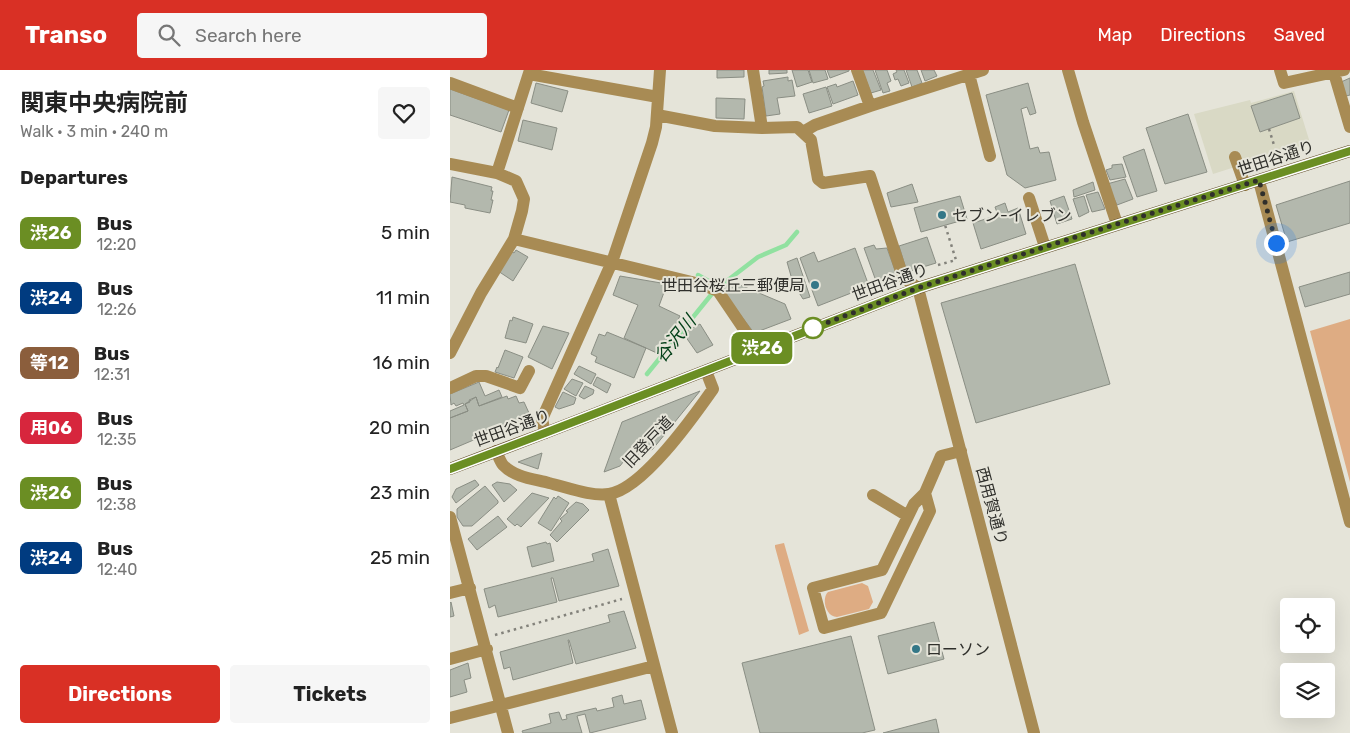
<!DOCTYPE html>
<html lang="en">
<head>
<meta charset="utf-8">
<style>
	:root { --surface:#fff; --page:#f6f6f6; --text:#222; --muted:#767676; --accent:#d93025 }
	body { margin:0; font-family:Rubik,"Noto Sans JP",sans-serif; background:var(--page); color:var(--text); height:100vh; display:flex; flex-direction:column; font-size:19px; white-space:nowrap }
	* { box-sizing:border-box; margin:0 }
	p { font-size:16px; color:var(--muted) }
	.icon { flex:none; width:28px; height:28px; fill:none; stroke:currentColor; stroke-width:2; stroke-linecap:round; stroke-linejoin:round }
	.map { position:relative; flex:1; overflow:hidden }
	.details { display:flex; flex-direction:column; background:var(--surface); width:450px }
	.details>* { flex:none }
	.badge { padding:0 10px; border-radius:8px; font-size:18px; line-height:32px }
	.buttons { position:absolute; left:830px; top:528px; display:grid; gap:10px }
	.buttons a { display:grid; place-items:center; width:55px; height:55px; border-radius:5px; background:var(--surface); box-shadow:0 5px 20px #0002; font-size:25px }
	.you { position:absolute; width:25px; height:25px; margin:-12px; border:4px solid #fff; border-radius:50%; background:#1a73e8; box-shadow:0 0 0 8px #1a73e833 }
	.map>.badge { position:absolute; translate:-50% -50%; box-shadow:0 0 0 2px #fff }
	h2 { padding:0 20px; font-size:19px; line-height:45px }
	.round { display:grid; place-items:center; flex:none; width:52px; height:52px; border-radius:5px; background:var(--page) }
	.head { display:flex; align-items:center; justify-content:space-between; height:85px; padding:0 20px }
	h1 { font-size:24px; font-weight:700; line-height:38px }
	.action { display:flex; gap:10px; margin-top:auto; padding:10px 20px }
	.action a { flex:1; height:58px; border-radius:5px; background:var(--accent); color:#fff; font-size:20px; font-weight:700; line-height:58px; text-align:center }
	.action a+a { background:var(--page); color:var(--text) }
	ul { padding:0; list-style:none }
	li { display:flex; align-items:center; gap:15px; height:65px; padding:0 20px }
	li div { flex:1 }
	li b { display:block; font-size:19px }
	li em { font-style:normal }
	li .badge { min-width:55px; font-weight:700; text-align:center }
	header { display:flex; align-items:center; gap:30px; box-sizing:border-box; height:70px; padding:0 25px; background:var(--accent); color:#fff }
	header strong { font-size:24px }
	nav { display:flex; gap:28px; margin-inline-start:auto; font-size:18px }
	.search { width:350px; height:45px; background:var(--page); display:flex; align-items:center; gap:12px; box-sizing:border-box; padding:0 18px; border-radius:5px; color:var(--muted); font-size:19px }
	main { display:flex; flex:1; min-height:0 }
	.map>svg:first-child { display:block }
</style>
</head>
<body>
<header>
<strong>Transo</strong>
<div class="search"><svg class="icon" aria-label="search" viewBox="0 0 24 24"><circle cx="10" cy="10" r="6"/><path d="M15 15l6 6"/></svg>Search here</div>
<nav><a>Map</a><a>Directions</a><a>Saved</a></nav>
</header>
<main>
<section class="details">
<div class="head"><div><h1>関東中央病院前</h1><p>Walk · 3 min · 240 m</p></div><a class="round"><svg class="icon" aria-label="heart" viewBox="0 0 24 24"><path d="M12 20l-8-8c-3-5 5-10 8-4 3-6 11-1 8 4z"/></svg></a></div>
<h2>Departures</h2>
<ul>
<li><span class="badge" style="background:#6b8e23;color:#fff">渋26</span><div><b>Bus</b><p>12:20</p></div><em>5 min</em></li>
<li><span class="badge" style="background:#003b80;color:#fff">渋24</span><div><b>Bus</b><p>12:26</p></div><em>11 min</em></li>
<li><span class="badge" style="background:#8b5e3c;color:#fff">等12</span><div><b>Bus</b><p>12:31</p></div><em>16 min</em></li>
<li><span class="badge" style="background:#d7263d;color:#fff">用06</span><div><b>Bus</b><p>12:35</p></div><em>20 min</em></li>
<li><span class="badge" style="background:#6b8e23;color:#fff">渋26</span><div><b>Bus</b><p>12:38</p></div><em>23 min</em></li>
<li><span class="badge" style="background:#003b80;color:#fff">渋24</span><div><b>Bus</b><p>12:40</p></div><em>25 min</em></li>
</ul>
<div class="action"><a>Directions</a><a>Tickets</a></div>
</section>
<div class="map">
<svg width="900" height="663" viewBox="0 0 900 663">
	<rect width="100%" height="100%" fill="#e5e4d9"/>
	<path fill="#d9d9c5" d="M844 21 860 73 763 104 744 44 800 30 801 33Z"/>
	<path fill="#deac83" d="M900 249V412L860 261Z
		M334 473 359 561 349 565 325 477V475Z
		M412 513 418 516 423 532 419 539 387 547C376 547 371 529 378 522Z"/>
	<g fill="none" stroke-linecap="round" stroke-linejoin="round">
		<path stroke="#91e1a0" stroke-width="4.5" d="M248 205 262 213
			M197 304 265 220 308 187 336 175 347 162"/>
	</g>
	<path fill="#b3b8ad" stroke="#8a8e84" d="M267 0H294V7L267 8Z
		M319 0H337V3L319 4Z
		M342 0H358L362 12 347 17Z
		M359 0H375L378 9 363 13Z
		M377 0H399V1L380 8Z
		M412 0H423L431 20 421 23Z
		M425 0H437L441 11 437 13 440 21 433 23Z
		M446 0H454L459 13 451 16 448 9 445 10 443 4 447 2Z
		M456 0H467L472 13 462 17Z
		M471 0H484L487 6 475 11Z
		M338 7V11L342 10 345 26 327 28 330 44 316 46 312 17 314 16 313 11Z
		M900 8V25L896 26 891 12Z
		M403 11 408 25 383 34 377 17 386 14 387 17Z
		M86 13 118 21 112 42 81 33Z
		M578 13 586 43 580 45 577 37 571 39 580 79 588 77 590 83 599 82 606 110 575 118 557 105 536 25Z
		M376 17 382 36 359 43 353 24Z
		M0 19 59 40 51 62 0 45Z
		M842 23 850 48 810 62 801 36Z
		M266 28 295 29 294 49 266 48Z
		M738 44 757 102 715 114 696 58Z
		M73 50 107 58 102 80 68 71Z
		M694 79 707 121 687 127 673 87Z
		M672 94 676 107 660 110 656 100 662 98V95Z
		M2 107 42 117 41 121H43L41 130H43L40 143 15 138V135L0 132Z
		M675 109 683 129 667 135 657 114Z
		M900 111V153L837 172 826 135Z
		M643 112 645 120 624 127 623 120Z
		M462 114 468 132 441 137 437 123Z
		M648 122 655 139 642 142 636 125Z
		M510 126 517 149 471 162 464 138Z
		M614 126 622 149 607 154 600 131Z
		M634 126 639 142 629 147 623 129Z
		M555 133 558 142 568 138 576 164 531 179 523 153 548 145 545 137Z
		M477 167 486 193 457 202 449 176Z
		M424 175 426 179 437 178 447 206 426 211 414 178Z
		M405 178 419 216 368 236 350 188 364 182 368 192Z
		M66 180 78 187 63 211 48 201 61 181 64 183Z
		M347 188 360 227 353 229 343 213 337 192Z
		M625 194 660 314 526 353 491 233Z
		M900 202V224L855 237 849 217Z
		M170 206 217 214 209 236 230 246 209 284 174 268 188 235 163 225Z
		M283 212 335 234 341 249 304 263 271 219Z
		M63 247 83 254 76 273 55 268 60 250 62 251Z
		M250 254 263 275 247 283 233 263Z
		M93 256 119 263 102 299 78 287Z
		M157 262 196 278 184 308 145 292 147 287 141 284 149 264 155 266Z
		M55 280 73 287 64 308 45 302 47 297 48 298Z
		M129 296 146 304 141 314 124 304Z
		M147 307 161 314 157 323 143 315Z
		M122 309 133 313 126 326 114 319Z
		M29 312 35 326 49 320 52 327 29 336 26 327 19 330 20 332 15 334 18 341 0 348V341L14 335 13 333 6 336 4 333 1 335 0 324Z
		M135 316 144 320 143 324 134 329 129 326Z
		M250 321 202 380 188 371 184 379 189 383 182 393 177 387 170 396 154 402 172 352Z
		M113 322 126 328 124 334 109 339 105 337Z
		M57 326 58 329 66 326 69 333 74 332 79 343 74 344 73 349 0 380V348L18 341 15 334 26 327 29 336Z
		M92 383 88 399 68 392Z
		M25 410 29 415 6 433 2 427 6 419Z
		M47 412 60 414 67 420 54 432 42 415Z
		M35 416 48 431V433L22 456H13L7 447V439Z
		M82 423 99 428 71 457 67 454 65 456 57 449Z
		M108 426 119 433 101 461 88 453 104 427 106 429Z
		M126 432 133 434 139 440 107 472 100 465 112 451 110 449 118 442 116 441Z
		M48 446 57 457 27 480 18 469Z
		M96 472 97 474 100 473 104 491 82 497 77 477Z
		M158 479 169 516 109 531 103 508H101L107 532 48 547 45 535 39 538 34 519 144 491 142 484Z
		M1 532 4 546 0 547V533Z
		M174 541 186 578 126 594 119 570H118L123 593 63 610 60 597 54 599 50 582 160 552 158 545Z
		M484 552 494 589 438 604 428 566Z
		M401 566 425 660 412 663H310L292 593Z
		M18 593 21 608 14 610 17 622 0 627V600Z
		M172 625 174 634 191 630 196 649 140 663 135 644 127 646 132 663H73L72 661 101 653 99 644 109 642 112 650 117 649 116 645 146 638 147 641 164 637 162 628Z
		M486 649 489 663H433Z"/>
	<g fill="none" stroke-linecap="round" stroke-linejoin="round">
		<path stroke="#83827b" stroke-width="2.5" stroke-dasharray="2.5 4" stroke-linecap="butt" d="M819 59 824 75
			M488 195 506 190 495 155
			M45 565 172 529"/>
		<path stroke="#a88b54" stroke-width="12" d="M303 0 312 58
			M407 0 420 36
			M618 0 633 52 667 154
			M830 0 834 13 894 0
			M884 3 900 57
			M79 4 208 27
			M519 4 540 86
			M0 13 68 38
			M207 45 265 56 312 58 347 57 361 70 368 109 373 113 420 106 453 207 468 218 584 663
			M353 62 365 55 420 36 533 0
			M785 87 795 115
			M0 94 47 103 66 111 74 129 72 141 64 169 31 223 0 283
			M47 103 80 0
			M809 111 900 452
			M579 128 595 177
			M64 169 250 214 268 221 308 280
			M0 318 26 306H36L70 318 79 301
			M95 363 92 349 162 192 202 73 206 57 210 0
			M46 381C48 385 50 391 53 395 64 407 84 409 99 413 116 417 142 427 159 424 193 419 244 346 263 319L256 301
			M475 423 480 441 431 543 374 558 363 518 432 500 464 434 475 423 491 386 511 381
			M159 424 222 663
			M423 425 458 446
			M0 447 58 663
			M0 523 20 518
			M0 589 37 579
			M0 648 204 596"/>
		<path stroke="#5c4821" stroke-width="12" d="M0 399 95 363 468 218 900 81"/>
	</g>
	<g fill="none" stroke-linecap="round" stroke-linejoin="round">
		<defs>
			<path id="line" d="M0 399 95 363 468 218 900 81"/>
		</defs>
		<use href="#line" stroke="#fff" stroke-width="11"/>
		<use href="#line" stroke="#6b8e23" stroke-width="8"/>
		<path stroke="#2f2f2b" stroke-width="5" stroke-dasharray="0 9" d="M363 258 358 260 468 218 632 165 809 110 826 173"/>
	</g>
	<g fill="#347787" stroke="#e5e4d9" stroke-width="2">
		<circle cx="492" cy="145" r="5"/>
		<circle cx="365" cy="215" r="5"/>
		<circle cx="466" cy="579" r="5"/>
	</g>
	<circle fill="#fff" stroke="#6b8e23" stroke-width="2.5" cx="363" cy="258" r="10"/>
	<g text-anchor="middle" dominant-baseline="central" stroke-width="4" stroke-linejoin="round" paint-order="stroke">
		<g font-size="16" fill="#2f2f2b" stroke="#e5e4d9">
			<text transform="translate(826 88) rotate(-18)">世田谷通り</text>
			<text transform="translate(440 212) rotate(-20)">世田谷通り</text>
			<text transform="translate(62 358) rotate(-20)">世田谷通り</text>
			<text transform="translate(198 372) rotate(-46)">旧登戸道</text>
			<text transform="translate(542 436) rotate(75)">西用賀通り</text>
		</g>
		<g font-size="16" fill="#2f2f2b" stroke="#e5e4d9" text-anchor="start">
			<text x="502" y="145">セブン-イレブン</text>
			<text x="355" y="215" text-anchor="end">世田谷桜丘三郵便局</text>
			<text x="476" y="579">ローソン</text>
		</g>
		<g font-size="18" font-style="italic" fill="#003f17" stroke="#e5e4d9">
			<text transform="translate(225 269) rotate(-51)">谷沢川</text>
		</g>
	</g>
</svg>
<div class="buttons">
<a><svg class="icon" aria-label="locate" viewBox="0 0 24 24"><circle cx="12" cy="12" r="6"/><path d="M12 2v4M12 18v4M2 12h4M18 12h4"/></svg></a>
<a><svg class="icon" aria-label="layers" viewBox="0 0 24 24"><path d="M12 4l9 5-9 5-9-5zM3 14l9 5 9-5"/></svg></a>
</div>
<div class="you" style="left:826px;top:173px"></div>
<b class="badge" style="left:312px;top:278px;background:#6b8e23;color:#fff">渋26</b>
</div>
</main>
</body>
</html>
